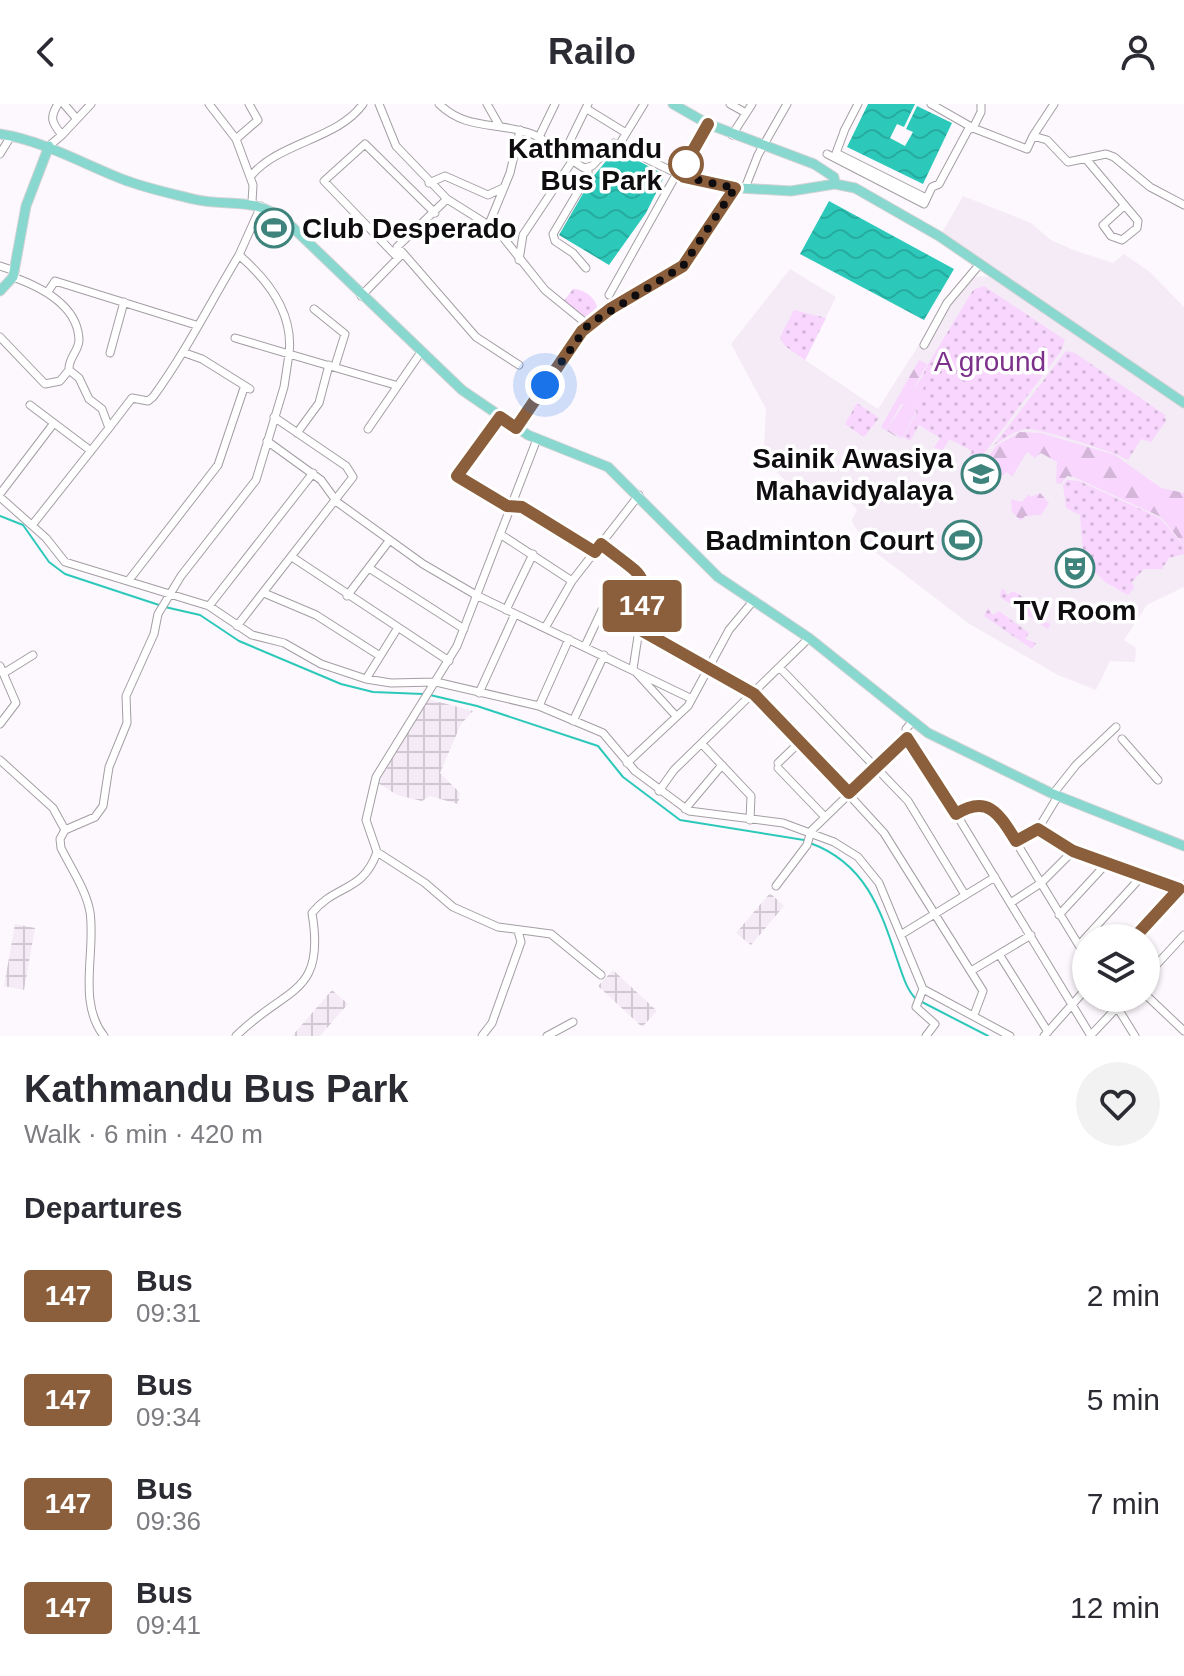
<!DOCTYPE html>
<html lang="en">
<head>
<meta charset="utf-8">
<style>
	:root { --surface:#fff; --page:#f2f2f3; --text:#2b2b33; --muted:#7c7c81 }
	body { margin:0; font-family:Helvetica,sans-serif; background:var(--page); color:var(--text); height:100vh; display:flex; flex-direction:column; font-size:30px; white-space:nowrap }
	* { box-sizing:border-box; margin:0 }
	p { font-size:26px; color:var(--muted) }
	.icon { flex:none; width:44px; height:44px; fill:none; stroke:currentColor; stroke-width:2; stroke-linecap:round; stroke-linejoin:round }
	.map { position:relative; height:932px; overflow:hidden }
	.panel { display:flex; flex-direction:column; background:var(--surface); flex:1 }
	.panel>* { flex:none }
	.badge { padding:0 16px; border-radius:6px; font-size:28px; line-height:52px }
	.fabs { position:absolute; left:1072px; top:820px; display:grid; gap:16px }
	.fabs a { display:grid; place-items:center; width:88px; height:88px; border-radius:50%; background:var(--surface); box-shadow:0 2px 6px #0004; font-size:40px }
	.you { position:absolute; width:40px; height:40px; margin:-20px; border:6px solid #fff; border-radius:50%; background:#1a73e8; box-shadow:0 0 0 12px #1a73e833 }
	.map>.badge { position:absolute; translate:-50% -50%; box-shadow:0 0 0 4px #fff }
	h2 { padding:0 24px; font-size:30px; line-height:72px }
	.round { display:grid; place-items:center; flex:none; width:84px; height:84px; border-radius:42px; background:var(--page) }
	.overview { display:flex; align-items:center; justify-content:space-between; height:136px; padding:0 24px }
	h1 { font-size:38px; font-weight:700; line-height:60px }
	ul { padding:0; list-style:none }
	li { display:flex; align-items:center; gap:24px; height:104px; padding:0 24px }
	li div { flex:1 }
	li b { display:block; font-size:30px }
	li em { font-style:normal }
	li .badge { min-width:88px; font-weight:700; text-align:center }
	header { display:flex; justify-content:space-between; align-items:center; height:104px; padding:0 24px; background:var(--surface); font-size:36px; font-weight:700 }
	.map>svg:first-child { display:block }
</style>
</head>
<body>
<header><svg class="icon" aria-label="back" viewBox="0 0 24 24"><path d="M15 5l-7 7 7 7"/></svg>Railo<svg class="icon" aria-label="person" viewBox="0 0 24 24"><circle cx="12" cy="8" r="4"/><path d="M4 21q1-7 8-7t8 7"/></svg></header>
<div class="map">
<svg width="1184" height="932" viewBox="0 0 1184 932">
	<defs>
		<pattern id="industrial-grid" width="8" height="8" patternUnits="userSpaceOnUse" patternTransform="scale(2)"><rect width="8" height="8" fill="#f5ebf7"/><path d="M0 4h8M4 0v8" fill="none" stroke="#d1c8d3"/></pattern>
		<pattern id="grass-dots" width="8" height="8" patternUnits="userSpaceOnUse" patternTransform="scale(2)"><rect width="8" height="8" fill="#f8d6fe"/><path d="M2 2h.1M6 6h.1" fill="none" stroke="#d3b6d8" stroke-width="1.8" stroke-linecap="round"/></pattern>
		<pattern id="forest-firs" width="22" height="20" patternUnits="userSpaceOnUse" patternTransform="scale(2)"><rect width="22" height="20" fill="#f8d6fe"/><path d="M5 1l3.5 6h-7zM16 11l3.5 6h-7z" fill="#d3b6d8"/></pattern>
		<pattern id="water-waves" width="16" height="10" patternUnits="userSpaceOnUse" patternTransform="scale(2)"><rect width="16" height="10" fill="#2cc9ba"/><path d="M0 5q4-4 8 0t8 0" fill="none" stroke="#26ab9f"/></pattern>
	</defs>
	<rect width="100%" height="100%" fill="#fdf8fd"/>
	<path fill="#f5ebf7" d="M963 92 1031 119 1051 136 1076 147 1113 159 1124 150 1150 168 1184 203V296L1085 229 1083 224 1070 219 940 132Z
		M790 165 836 193 805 256 878 305 920 239 926 242 966 177 979 172 989 173 1048 210 1184 304V483L1147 501 1124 536 1136 544 1135 558 1110 557 1096 586 1058 571 968 519 875 448 854 422 852 416 857 406 849 396 828 385 785 376 772 364 764 346 766 305 731 240Z"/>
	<path fill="url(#industrial-grid)" d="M428 595 473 607 461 620 440 669 460 689 458 700 430 692 422 697 397 691 378 679Z
		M770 789 784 802 751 841 736 829Z
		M15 820 35 824 24 886 4 882Z
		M613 866 657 907 642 923 598 882Z
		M332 886 348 900 320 932H292Z"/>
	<path fill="url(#grass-dots)" d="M984 182 1065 236 1061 247 971 367 965 364 972 347 949 335 943 346 934 344 940 334 919 321 910 337 903 333 917 308 911 305 927 277 922 273 927 262 973 186Z
		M573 185C583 185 595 193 597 203L586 216 563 198Z
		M794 206 826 214 805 256 785 242 780 233Z
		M1066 247 1075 249 1165 311 1166 317 1151 338 1141 335 1128 356C1119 349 1039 324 1027 325 1015 326 1004 335 994 341Z
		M857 299 879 314 864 333 845 320Z
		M1067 376 1079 377 1160 414 1184 442V450L1169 454 1162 465H1144L1132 478 1134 484 1128 491 1105 478 1084 457 1080 411 1066 404 1063 381Z
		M1002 484 1008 491 1013 487 1038 502 1037 506 1044 509 1040 516 1051 520 1048 525 1000 493Z
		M988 504 993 511 999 507 1029 529 1025 535 1036 539 1032 545 984 512Z"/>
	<path fill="url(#forest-firs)" d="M919 256 927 260 905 301 901 300 887 325 905 338 881 323Z
		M1020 328 1041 329 1115 351 1161 384 1184 389V441L1161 413 1074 373 1067 372 1061 380 1056 379 1057 358 1041 349 1035 354 1027 348 1012 373 1007 368 1002 372 983 361 996 342Z
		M1040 389 1049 399 1041 411 1025 412 1021 417 1012 408 1011 395 1022 398 1029 390 1031 393Z"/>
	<path fill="#f8d6fe" d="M922 273 928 276 911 305 916 308 902 334 887 325Z"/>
	<path fill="url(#water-waves)" d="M868 0H915L904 23 897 20 890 34 905 42 913 28 906 25 917 2 952 19 923 80 847 43Z
		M616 45 665 71 646 109 609 161 559 131 592 74Z
		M829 97 954 165 924 216 800 150Z"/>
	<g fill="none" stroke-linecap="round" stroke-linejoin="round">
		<path stroke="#2cc9ba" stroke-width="2" d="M0 412 23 421 49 458 65 470 159 501
			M165 503 200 511 239 537 341 580 373 588 423 590
			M430 591 477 602 598 642 623 673 680 716 804 736
			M810 739C865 759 880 804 897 855 902 869 906 885 916 895
			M922 898 988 932"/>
		<defs>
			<path id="minor" d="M64 0 76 14
				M209 0 236 35
				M249 0 258 16 236 35 253 81 252 98
				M379 0 396 42 447 95
				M439 0C467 27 496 17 532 30 552 38 566 54 584 64L592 62 614 39 684 73 686 59 708 20
				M487 0 499 21
				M730 0 746 9
				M931 0 973 24 981 8V0
				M587 5 626 29
				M845 25 836 49 926 94
				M844 27 858 0
				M62 31 91 0
				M732 31 752 0
				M1033 32 1054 0
				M539 33 555 0
				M619 41 644 0
				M49 42 62 31C52 19 49 14 58 0
				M564 49 588 0
				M0 50 11 32
				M827 50 924 100 932 83 939 80 968 26 973 24 1027 45 1033 32 1047 36 1068 58 1106 50 1114 53 1150 83 1184 101
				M1086 55 1138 117 1137 124 1122 136 1111 132 1103 121 1124 102
				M250 73C278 38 337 36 363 0
				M429 79 445 72 488 91 503 84
				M745 84 758 51 787 0
				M489 120 510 69 520 26
				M403 149 476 233 519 261
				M398 154 324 77 365 40 435 109
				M519 156 523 131 573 56
				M0 162 15 167
				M586 164 573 149 555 137 553 130 588 71V65
				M13 173C41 183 78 202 79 236 79 247 68 254 69 266L79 274 89 295 102 305 109 324 132 294 148 297 153 293C186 248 210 199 239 151
				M47 189 55 177 196 221
				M609 191 676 71
				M361 192 403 149 397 143 447 95 498 127 545 186 588 221
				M314 205 345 230 335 262
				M0 233 45 280 60 277 69 266
				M235 234 289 250C294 209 268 176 239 151L261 102
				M924 241 947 199 979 161
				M110 249 124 198
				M185 249 202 255 250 285
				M30 301 91 347
				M500 313 457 372 507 402 522 403 595 448
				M368 325 421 248
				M297 329 319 299 329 261
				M537 335 457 542 376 673 366 716 377 748 425 779 453 803 498 823 551 830 601 871
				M267 337 321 376 337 398 423 460 476 491 692 595
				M0 390 54 319
				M0 393 46 434 65 458 209 502 252 531 284 539 321 560 366 575 391 579 436 578 539 602 603 629 635 667 689 707 783 719 834 738 858 753 879 779 923 885 1010 932
				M33 420 109 324
				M500 430 572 477
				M601 440 642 473 646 480 633 565 676 612
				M292 453 449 557
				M369 464 464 525
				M129 476 218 361 244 284
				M264 489 316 511 380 552
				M347 492 389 437
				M209 502 313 369
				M506 506 533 450
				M237 522 353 373 346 362 274 313
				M545 524 572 477 639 391
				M639 525 709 563 766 600 884 729 983 887 974 911
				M585 542 602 506
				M0 562 16 599 0 620
				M780 564 908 697 965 791
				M4 569 33 551
				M366 575 397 525
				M479 589 515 510
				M539 602 569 535
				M573 617 604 551
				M907 634 918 647 1091 932
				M1122 635 1158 676
				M702 640 751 692 750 716
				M0 656 53 704 65 726 60 735 61 744C71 764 86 786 90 808 96 848 77 898 104 932
				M627 659 688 602 729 526 754 496
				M778 659 801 637
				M778 664 825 713
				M659 687 674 666 809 534
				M1053 690 1076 661 1116 623
				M685 705 722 661
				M956 710 977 700 1002 715 1086 853
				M1038 725 1073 747 1179 785
				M65 726 95 713 103 702 109 663 127 619 126 592 154 530 158 510 181 472 256 376 284 283 289 250 395 281
				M1016 737 1038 725 1058 692
				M776 782 807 741 811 727 907 634 906 625 913 617
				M1012 798 1041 779 1073 747
				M1059 811 1107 759
				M902 830 995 773
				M1134 834 1184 781
				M1079 841 1142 772
				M999 850 1048 928
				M971 867 1031 831
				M1146 872 1184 831
				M923 885 916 903 935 920 926 932
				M1146 891 1184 927
				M1117 903 1135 932
				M1091 931 1126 894
				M236 932C286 882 326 892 312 809 335 780 363 789 377 748
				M482 932 492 919 521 838 518 827
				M547 932 573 918
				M1044 932 1086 885"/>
			<path id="major" d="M673 0 708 20 814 60 834 73 835 80
				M0 30C44 37 81 59 122 75 145 84 169 89 193 95 231 104 253 91 287 118L462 286 528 331 608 363 718 473 809 534 928 629 1053 690 1184 742
				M684 73 724 83 791 87 835 80 855 84 939 132 1184 299
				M0 187 13 173 26 102 49 42
				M516 324 582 227 610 205 683 162 735 84"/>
		</defs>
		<use href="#minor" stroke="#a39ea3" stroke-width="9"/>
		<use href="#major" stroke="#d4d3d4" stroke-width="11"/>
		<use href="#minor" stroke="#fff" stroke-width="7"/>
		<use href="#major" stroke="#88d8d0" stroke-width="9"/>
	</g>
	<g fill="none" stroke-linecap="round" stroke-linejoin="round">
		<defs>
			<path id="line" d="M708 20 686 59 684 73 735 84 683 162 610 205 582 227 516 324 500 313 457 372 507 402 522 403 595 448 601 440C649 478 647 465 639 525L754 590 849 689 907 634 956 710C988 690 999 710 1016 737L1038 725 1073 747 1179 785 1134 834"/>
		</defs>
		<use href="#line" stroke="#fff" stroke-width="18"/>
		<use href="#line" stroke="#8b5e3c" stroke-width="12"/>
		<path stroke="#0f0d0f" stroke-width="8" stroke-dasharray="0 14.4" d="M545 281 588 221 683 162 735 84 684 73 686 60"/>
	</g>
	<defs>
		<symbol id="stadium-ring" viewBox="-11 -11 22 22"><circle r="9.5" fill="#fff" stroke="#3e847c" stroke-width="1.5"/><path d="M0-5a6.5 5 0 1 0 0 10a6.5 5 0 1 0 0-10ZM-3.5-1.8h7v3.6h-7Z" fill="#3e847c"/></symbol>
		<symbol id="school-ring" viewBox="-11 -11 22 22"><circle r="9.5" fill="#fff" stroke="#3e847c" stroke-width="1.5"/><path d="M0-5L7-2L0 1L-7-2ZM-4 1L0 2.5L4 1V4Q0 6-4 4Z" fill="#3e847c"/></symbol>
		<symbol id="theatre-ring" viewBox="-11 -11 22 22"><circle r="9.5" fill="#fff" stroke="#3e847c" stroke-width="1.5"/><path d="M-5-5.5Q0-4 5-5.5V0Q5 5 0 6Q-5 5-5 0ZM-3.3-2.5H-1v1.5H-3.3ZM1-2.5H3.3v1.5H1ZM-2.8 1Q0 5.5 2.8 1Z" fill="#3e847c"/></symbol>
	</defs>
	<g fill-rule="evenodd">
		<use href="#stadium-ring" x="252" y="102" width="44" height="44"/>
		<use href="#school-ring" x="959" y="348" width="44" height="44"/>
		<use href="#stadium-ring" x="940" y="414" width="44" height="44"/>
		<use href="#theatre-ring" x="1053" y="442" width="44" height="44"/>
	</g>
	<circle fill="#fff" stroke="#8b5e3c" stroke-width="4" cx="686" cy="60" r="16"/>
	<g text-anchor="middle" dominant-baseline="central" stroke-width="7" stroke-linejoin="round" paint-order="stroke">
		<g font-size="28" font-weight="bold" fill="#0f0d0f" stroke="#fff" text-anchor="end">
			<text x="662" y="44">Kathmandu<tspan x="662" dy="32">Bus Park</tspan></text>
		</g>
		<g font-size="28" font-weight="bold" fill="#0f0d0f" stroke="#fff" text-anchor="end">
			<text x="302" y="124" text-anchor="start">Club Desperado</text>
			<text x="953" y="354">Sainik Awasiya<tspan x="953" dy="32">Mahavidyalaya</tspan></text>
			<text x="934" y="436">Badminton Court</text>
			<text x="1075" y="506" text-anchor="middle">TV Room</text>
		</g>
		<g font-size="28" fill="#7c318a" stroke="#fff">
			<text x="990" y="257">A ground</text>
		</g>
	</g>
</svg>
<div class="fabs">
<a><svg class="icon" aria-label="layers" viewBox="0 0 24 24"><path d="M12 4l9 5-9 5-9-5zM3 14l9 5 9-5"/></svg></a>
</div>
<div class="you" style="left:545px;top:281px"></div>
<b class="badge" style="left:642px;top:502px;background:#8b5e3c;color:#fff">147</b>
</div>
<section class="panel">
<div class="overview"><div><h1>Kathmandu Bus Park</h1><p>Walk · 6 min · 420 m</p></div><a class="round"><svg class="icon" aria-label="heart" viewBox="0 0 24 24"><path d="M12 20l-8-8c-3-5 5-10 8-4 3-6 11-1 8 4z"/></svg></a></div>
<h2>Departures</h2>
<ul>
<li><span class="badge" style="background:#8b5e3c;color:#fff">147</span><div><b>Bus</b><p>09:31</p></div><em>2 min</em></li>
<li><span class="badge" style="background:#8b5e3c;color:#fff">147</span><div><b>Bus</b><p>09:34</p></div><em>5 min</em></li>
<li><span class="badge" style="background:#8b5e3c;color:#fff">147</span><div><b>Bus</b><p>09:36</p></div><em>7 min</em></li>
<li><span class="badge" style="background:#8b5e3c;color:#fff">147</span><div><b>Bus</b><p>09:41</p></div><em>12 min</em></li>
</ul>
</section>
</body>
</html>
